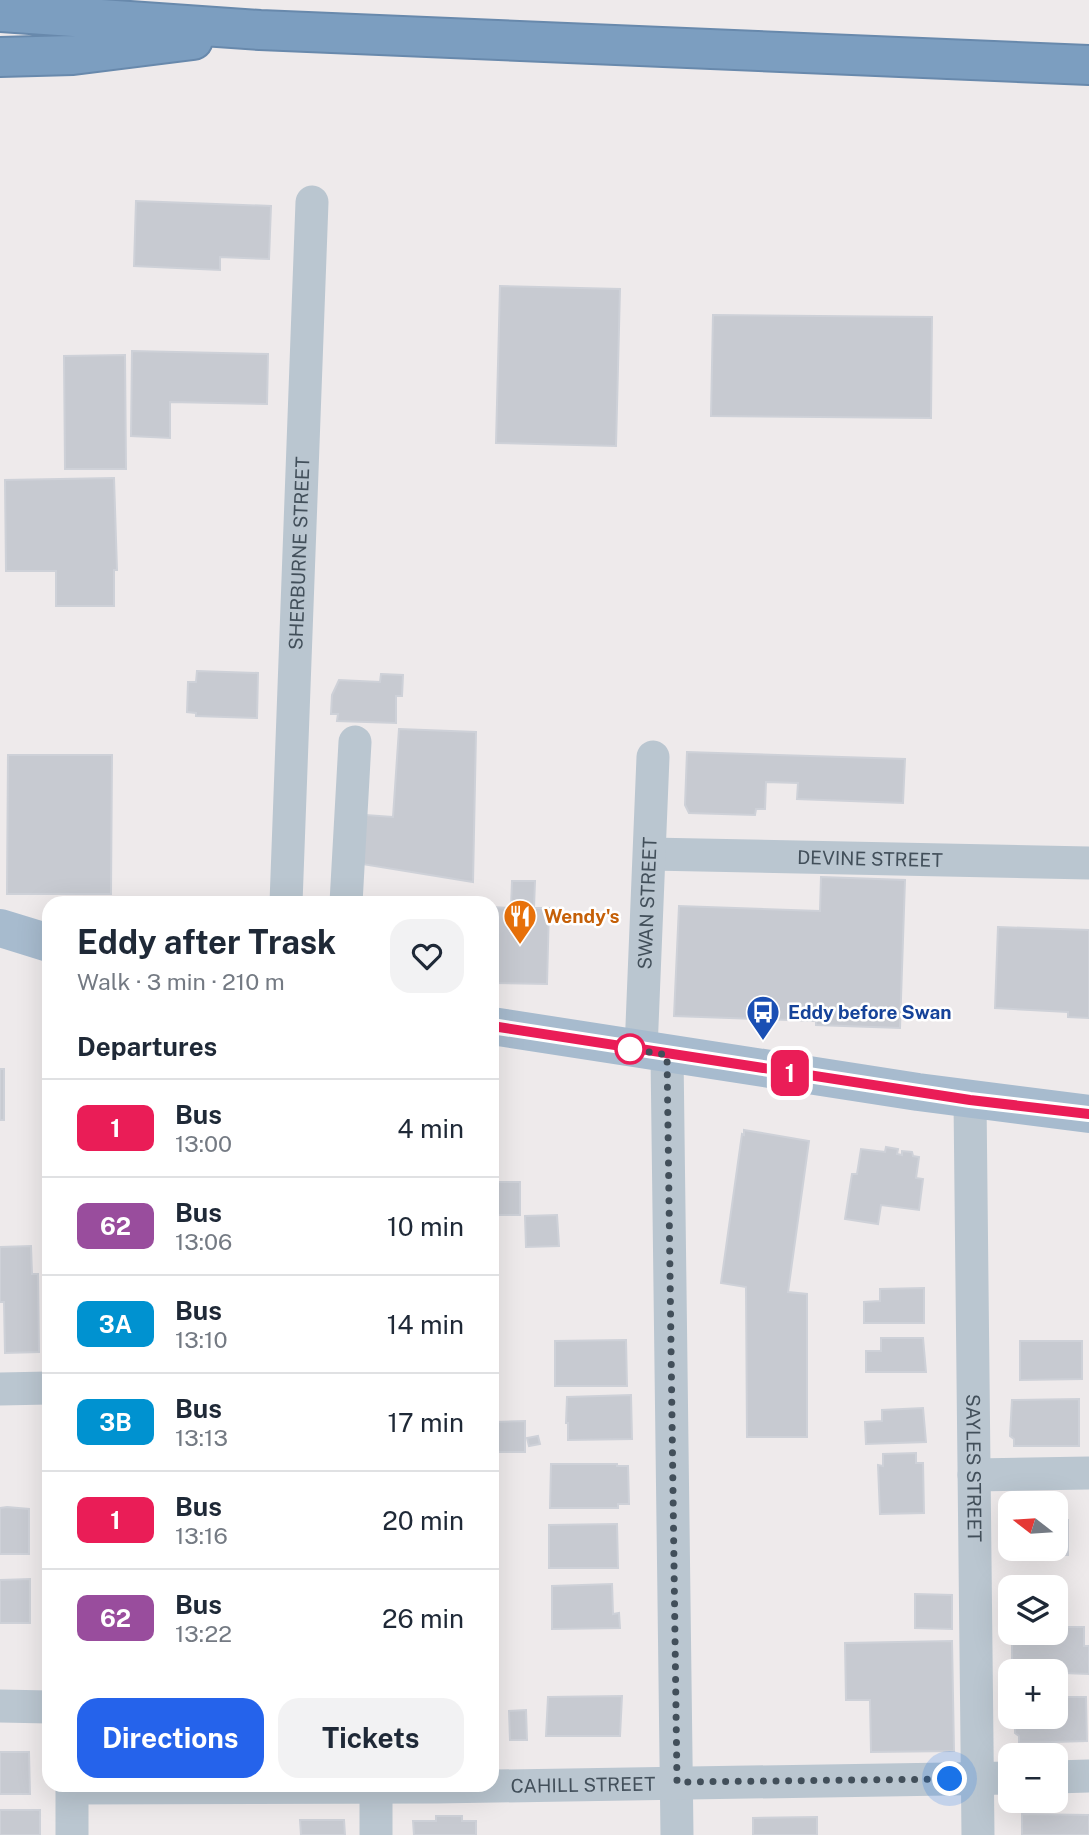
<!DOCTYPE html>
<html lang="en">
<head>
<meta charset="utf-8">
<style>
	:root { --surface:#fff; --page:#f2f2f3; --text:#1f2937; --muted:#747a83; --line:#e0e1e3; --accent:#2563eb }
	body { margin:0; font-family:"Public Sans",sans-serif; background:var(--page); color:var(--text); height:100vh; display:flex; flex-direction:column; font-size:26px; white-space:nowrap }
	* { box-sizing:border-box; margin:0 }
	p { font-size:23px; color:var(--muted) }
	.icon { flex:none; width:38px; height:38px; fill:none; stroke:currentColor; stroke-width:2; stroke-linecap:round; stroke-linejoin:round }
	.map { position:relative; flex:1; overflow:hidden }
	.drawer { position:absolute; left:42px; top:896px; width:457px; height:896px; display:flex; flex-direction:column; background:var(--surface); border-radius:21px; box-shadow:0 7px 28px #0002 }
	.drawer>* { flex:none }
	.badge { padding:0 14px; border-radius:10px; font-size:24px; line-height:46px }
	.needle { width:46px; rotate:287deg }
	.buttons { position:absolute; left:998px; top:1491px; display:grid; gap:14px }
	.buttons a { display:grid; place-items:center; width:70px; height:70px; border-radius:14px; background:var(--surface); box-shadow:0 7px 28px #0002; font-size:35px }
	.you { position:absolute; width:35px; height:35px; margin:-18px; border:5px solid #fff; border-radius:50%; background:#1a73e8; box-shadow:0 0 0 10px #1a73e833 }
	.map>.badge { position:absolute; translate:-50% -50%; box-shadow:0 0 0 4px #fff }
	h2 { padding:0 35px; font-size:26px; line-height:63px }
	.round { display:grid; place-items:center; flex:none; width:74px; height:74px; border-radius:21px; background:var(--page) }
	.head { display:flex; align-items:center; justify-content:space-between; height:119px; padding:0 35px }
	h1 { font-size:33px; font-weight:700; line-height:52px }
	.primary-button { display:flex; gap:14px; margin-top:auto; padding:14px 35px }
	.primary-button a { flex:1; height:80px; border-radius:21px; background:var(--accent); color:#fff; font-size:28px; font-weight:700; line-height:80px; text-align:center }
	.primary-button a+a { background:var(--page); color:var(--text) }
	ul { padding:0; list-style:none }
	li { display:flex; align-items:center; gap:21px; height:98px; padding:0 35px; border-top:2px solid var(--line) }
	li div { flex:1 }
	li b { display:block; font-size:26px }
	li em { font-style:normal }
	li .badge { min-width:77px; font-weight:700; text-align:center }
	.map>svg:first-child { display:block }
</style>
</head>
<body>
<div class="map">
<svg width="1089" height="1835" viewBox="0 0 1089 1835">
	<rect width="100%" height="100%" fill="#eeeaeb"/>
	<path fill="#c7cad1" stroke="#ced1d8" stroke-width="2" d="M136 201 271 206 269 259 220 257V270L134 266Z
		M500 286 620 289 616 446 496 443Z
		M713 315 932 317 931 418 711 416Z
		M132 351 268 354 267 404 170 402V438L131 436Z
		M125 355 126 469H65L64 356Z
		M114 478 117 570H114V606H56V571H6L5 480Z
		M197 671 258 673 257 718 196 716V713L187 712 188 682H196Z
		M381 674 403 675 402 696H396V723L337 721 338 714H331L332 695 339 680 380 682Z
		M399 729 476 732 473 882 362 864 366 815 393 817Z
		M687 752 905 759 903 803 797 799 798 783 766 782 765 809H756L755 815 689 813 685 805Z
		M8 755H112L111 894H7Z
		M821 877 905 880 900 1028 816 1025V1021L674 1016 679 906 820 911Z
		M512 881H535L534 908H549L547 984 492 983V907L511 908Z
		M998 927 1089 930V1018L1068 1017V1012L995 1008Z
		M0 1069H4V1120H0Z
		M744 1130 809 1141 788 1292 807 1294V1437H747L746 1287 721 1283 742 1134 744 1135Z
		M886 1147 898 1149 897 1154 902 1155V1151L912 1152 913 1156 919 1157 916 1178 923 1179 919 1210 881 1205 878 1224 845 1219 852 1174H857L861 1149 885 1152Z
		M492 1182H520V1215H492Z
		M557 1215 559 1246 526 1247 525 1216Z
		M31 1246 32 1274H38L39 1352 5 1353 4 1302H0V1247Z
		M924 1288V1323H864V1302L880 1301V1289Z
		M881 1338H923L926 1372H866V1351H881Z
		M626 1340 627 1386H555V1341Z
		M1020 1341H1082V1379L1020 1380Z
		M631 1395 632 1439 568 1440V1423H566L567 1397Z
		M1079 1399V1446H1014V1439L1010 1436 1012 1400Z
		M923 1408 926 1442 866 1444 865 1422 882 1421V1410Z
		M525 1421V1452H495V1422Z
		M538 1436 540 1444 529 1446 527 1438Z
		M916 1453V1463H923L924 1513 880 1514 878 1465 883 1466V1454Z
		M551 1464H617V1466H628L629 1504H618V1508H550Z
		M7 1507 29 1509V1554H0V1508Z
		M1055 1520H1068V1555H1017V1549H1055Z
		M617 1524 618 1568H549V1525Z
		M30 1579V1623H0V1580Z
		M612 1584 613 1614 619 1613 620 1628 552 1629V1586Z
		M915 1594 952 1595V1629L915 1628Z
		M1055 1627H1084V1646H1089V1674L1012 1671V1633H1055Z
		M952 1641 954 1751 871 1752 870 1700H846L845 1643Z
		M622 1696 620 1736H546L548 1697Z
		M1055 1697H1086L1087 1741 1019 1743V1736L1015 1733V1724L1018 1717H1055Z
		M526 1710 527 1740H510L509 1711Z
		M0 1752H29L30 1794H0Z
		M0 1810H40V1835H0Z
		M1022 1814 1089 1815V1835H1022Z
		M436 1816H462V1821H476V1835H414L413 1821H436Z
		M817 1817V1835H753V1818Z
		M300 1820H344L345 1835H301Z"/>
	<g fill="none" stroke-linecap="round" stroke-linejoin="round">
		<defs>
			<path id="highway" d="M0 12 260 30 1089 65
				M0 57 73 55 193 40"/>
		</defs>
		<use href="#highway" stroke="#6889ac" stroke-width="42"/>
		<g stroke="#bac6d0" stroke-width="33">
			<path id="s1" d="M650 854 1089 863"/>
			<path id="s2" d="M286 903 312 202"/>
			<path d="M346 903 355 742"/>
			<path id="s3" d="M641 1050 653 757"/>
			<path d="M667 1054 677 1835"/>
			<path id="s4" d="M970 1100 978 1835"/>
			<path d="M0 1389 49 1388"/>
			<path d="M974 1475 1089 1473"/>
			<path d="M0 1706 49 1707"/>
			<path d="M1055 1777 1089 1776"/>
			<path d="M376 1785V1835"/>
			<path id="s5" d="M72 1788 437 1787 1010 1778"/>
			<path d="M72 1835V1785"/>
		</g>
		<path stroke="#a7bbce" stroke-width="38" d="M0 928 49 943
			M492 1026 918 1092 1089 1114"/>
		<use href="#highway" stroke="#7c9ec0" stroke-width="38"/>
	</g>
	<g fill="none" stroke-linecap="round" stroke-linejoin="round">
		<defs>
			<path id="line" d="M492 1026 970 1100 1089 1114"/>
		</defs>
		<use href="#line" stroke="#fff" stroke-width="16"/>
		<use href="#line" stroke="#ea1d57" stroke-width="10"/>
		<path stroke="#424f5a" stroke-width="7" stroke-dasharray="0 12.6" d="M630 1049 621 1047 667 1055 677 1782 950 1779"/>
	</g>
	<defs>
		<symbol id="restaurant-pin" viewBox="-11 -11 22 30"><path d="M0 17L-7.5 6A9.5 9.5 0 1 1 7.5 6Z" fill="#e8710a" stroke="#fff"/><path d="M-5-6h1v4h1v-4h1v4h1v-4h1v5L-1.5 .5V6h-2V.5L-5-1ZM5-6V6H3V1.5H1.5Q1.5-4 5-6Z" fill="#fff"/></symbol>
		<symbol id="bus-pin" viewBox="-11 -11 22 30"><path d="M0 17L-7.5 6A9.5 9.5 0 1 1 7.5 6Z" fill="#1a4fb4" stroke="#fff"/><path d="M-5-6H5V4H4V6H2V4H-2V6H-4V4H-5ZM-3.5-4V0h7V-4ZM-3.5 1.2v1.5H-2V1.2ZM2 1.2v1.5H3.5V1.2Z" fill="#fff"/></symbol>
	</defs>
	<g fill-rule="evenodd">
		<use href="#restaurant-pin" x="501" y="897" width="38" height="52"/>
		<use href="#bus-pin" x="744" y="993" width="38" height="52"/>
	</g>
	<circle fill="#fff" stroke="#ea1d57" stroke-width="3.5" cx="630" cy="1049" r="14"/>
	<g text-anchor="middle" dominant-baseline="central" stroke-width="5" stroke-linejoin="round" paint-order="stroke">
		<g font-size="19" fill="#424f5a" stroke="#fff">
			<text stroke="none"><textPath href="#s2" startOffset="350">SHERBURNE STREET</textPath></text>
			<text stroke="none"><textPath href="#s1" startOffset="220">DEVINE STREET</textPath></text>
			<text stroke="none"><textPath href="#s3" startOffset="147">SWAN STREET</textPath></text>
			<text stroke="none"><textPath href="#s4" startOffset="368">SAYLES STREET</textPath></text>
			<text stroke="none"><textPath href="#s5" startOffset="511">CAHILL STREET</textPath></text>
		</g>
		<g font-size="19" font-weight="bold" fill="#c56008" stroke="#fff" text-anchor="start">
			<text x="544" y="916">Wendy's</text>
		</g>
		<g font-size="19" font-weight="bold" fill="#164399" stroke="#fff" text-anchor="start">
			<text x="788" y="1012">Eddy before Swan</text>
		</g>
	</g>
</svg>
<div class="buttons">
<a><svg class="needle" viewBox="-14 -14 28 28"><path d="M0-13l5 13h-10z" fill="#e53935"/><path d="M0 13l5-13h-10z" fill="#747a83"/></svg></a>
<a><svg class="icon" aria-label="layers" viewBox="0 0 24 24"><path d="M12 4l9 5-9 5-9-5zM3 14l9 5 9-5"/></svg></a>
<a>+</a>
<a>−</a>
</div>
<div class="you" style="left:950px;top:1779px"></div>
<b class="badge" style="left:790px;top:1073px;background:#ea1d57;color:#fff">1</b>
<section class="drawer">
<div class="head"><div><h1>Eddy after Trask</h1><p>Walk · 3 min · 210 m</p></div><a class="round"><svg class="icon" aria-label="heart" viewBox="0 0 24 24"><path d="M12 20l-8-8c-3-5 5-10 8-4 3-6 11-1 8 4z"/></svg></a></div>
<h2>Departures</h2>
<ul>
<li><span class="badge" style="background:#ea1d57;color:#fff">1</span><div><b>Bus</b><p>13:00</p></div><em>4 min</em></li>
<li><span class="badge" style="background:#994d9d;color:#fff">62</span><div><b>Bus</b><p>13:06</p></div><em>10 min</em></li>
<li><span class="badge" style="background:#0092d0;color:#fff">3A</span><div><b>Bus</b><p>13:10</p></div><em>14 min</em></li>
<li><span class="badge" style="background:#0092d0;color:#fff">3B</span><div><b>Bus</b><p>13:13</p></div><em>17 min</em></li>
<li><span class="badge" style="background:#ea1d57;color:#fff">1</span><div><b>Bus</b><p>13:16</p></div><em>20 min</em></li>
<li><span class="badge" style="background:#994d9d;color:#fff">62</span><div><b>Bus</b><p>13:22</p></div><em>26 min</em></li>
</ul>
<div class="primary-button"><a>Directions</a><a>Tickets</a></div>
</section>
</div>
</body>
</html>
